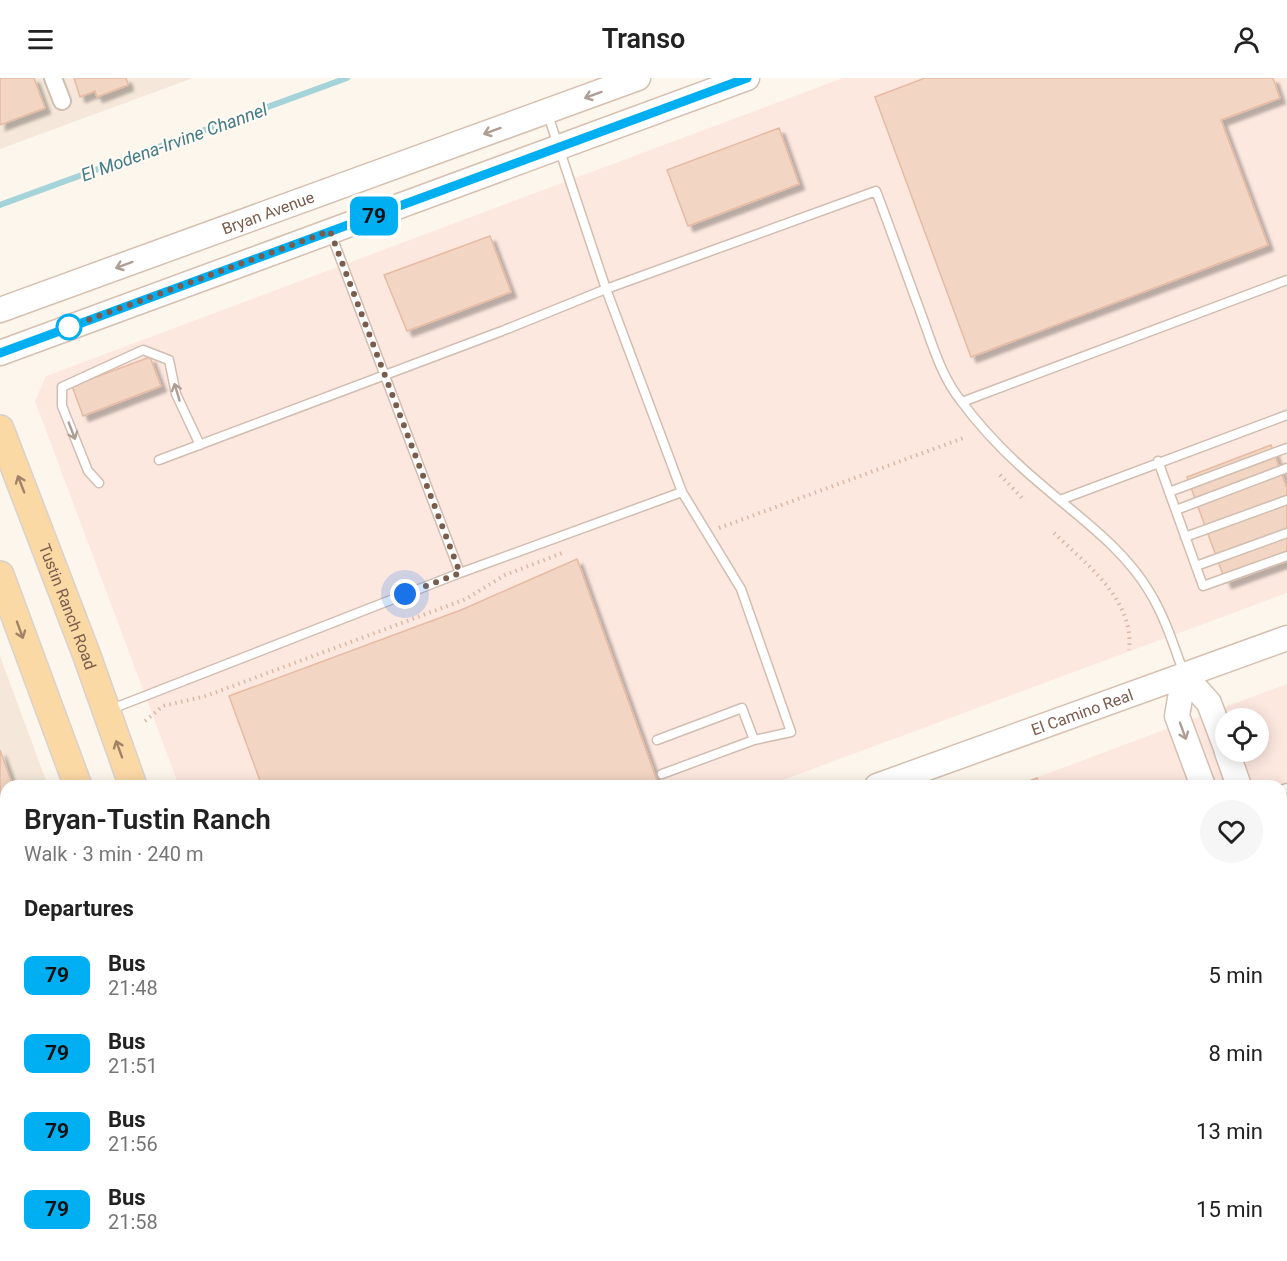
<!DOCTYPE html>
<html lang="en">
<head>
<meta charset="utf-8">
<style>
	:root { --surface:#fff; --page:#f6f6f6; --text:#222; --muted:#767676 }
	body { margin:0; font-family:Roboto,sans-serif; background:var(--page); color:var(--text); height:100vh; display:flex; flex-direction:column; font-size:22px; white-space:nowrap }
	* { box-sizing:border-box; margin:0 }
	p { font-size:20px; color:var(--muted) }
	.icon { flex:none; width:33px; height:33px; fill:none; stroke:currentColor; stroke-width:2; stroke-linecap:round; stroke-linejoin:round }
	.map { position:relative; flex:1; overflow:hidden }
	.sheet { position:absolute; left:0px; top:702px; width:1287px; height:482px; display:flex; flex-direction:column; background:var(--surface); border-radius:18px 18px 0 0; box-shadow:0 3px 15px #0003 }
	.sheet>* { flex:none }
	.badge { padding:0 12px; border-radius:9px; font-size:21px; line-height:39px }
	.tools { position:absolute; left:1215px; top:630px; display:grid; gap:12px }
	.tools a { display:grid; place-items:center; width:54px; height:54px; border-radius:50%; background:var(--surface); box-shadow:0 3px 15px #0003; font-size:30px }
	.you { position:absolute; width:30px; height:30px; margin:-15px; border:4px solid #fff; border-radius:50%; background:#1a73e8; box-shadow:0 0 0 9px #1a73e833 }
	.map>.badge { position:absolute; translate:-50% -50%; box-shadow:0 0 0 3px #fff }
	h2 { padding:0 24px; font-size:22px; line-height:54px }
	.round { display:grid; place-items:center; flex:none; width:63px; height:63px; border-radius:32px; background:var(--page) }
	.head { display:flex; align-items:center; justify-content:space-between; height:102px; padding:0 24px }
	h1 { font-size:28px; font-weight:600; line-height:45px }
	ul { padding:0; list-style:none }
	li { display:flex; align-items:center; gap:18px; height:78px; padding:0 24px }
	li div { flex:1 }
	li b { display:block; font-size:22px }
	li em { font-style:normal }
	li .badge { min-width:66px; font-weight:700; text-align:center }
	header { display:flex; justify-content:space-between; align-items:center; height:78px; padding:0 24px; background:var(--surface); font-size:27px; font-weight:600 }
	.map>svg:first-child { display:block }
</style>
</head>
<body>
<header><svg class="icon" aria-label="menu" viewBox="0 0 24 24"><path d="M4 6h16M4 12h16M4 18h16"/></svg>Transo<svg class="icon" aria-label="person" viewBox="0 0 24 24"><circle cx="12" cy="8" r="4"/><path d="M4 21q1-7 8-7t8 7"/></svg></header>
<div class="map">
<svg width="1287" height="1183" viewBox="0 0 1287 1183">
	<defs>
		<filter id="shadow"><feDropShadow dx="5.5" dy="5.5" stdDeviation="1.5" flood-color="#0004"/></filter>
	</defs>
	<rect width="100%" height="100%" fill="#fdf6ec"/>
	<path fill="#f5e8da" d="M0 0H193L0 71Z
		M0 578 48 708H6V1003L0 1006Z
		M6 1079V1178H218L220 1183H0V1083Z"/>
	<path fill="#fde8e0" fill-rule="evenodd" d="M843 0H1287V515L767 708H179L35 323 46 298Z
		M1287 606V1183H357L355 1178H1281V708H1014ZM1226 640H1258V674H1226Z"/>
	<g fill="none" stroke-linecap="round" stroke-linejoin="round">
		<path stroke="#a5d3da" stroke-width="6" d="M0 127 347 0"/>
	</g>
	<path fill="#f3d5c3" stroke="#e6bba3" stroke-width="1.5" filter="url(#shadow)" d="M0 0H34L45 30 0 47Z
		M74 0H126L128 7 97 19 95 13 80 19Z
		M925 0H1273L1280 20 1221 42 1268 167 971 279 875 19Z
		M779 50 799 106 688 148 667 92Z
		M490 158 511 214 407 253 384 197Z
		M150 279 161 308 83 338 72 308Z
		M1271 367 1287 410V483L1226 505 1187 399Z
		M577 481 659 708H262L229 618 461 532Z
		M0 672 13 708H6V726L0 728Z
		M1037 700 1040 708H1015Z
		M6 737V833L5 834 0 821V790L6 788 4 784 0 785V739Z
		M4 892 6 944 0 947V894Z
		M6 1114V1178H57L58 1183H0V1115Z
		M63 1178H84L86 1183H65Z
		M174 1178H195L197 1183H176Z
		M418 1178H448L433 1183H420Z
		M570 1178H699L695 1183H558Z
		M952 1178H982L984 1183H954Z
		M1215 1178H1253L1256 1183H1217Z"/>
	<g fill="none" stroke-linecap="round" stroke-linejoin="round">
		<defs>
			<path id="lane" d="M547 34 606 211 682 414 741 511 791 654 754 662 742 630 657 662
				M331 156 460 495
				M962 324 1287 202
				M159 382 502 253 606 211 876 113C892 155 907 198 923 241 933 269 942 299 961 323 984 354 1013 383 1043 408 1080 440 1123 470 1149 513 1165 539 1174 568 1184 596
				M1158 383 1203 508 1287 478
				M99 405 88 393 62 328V309L143 272 169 282 176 316 200 367
				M1169 414 1287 370
				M1060 422 1287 337
				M1176 432 1287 390
				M1185 459 1287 422
				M1196 488 1287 455
				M109 632 460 495 682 414
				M662 696 754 662
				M1281 712 1287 710
				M1281 1054 1287 1069
				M97 1178 99 1183
				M159 1178 161 1183
				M386 1178 388 1183
				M912 1178 918 1183
				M999 1178 1001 1183
				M1074 1178 1076 1183
				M1131 1178 1133 1183
				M1200 1178 1203 1183
				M502 1183 520 1178
				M899 1183 900 1178"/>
			<path id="street" d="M53 0 62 23
				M0 875 6 872"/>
			<g id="secondary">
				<path id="s1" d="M0 232 638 0"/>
				<path d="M0 275 747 0"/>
				<path d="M1184 597 1177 638 1203 708"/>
				<path d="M1184 597 1209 625 1226 670"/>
				<path d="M1227 674 1239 708"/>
				<path id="s2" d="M877 708 1287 560"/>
				<path d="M1281 824 1287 840"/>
				<path d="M1281 916 1287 921"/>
				<path d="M1281 951 1287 948"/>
				<path d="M0 1043 6 1040"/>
				<path d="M791 1183 795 1178"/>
			</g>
			<g id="primary">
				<path id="s3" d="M0 351 87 578 133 708"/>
				<path d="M0 497 78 708"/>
				<path d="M251 1178 254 1183"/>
				<path d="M308 1178 310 1183"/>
			</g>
		</defs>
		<use href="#lane" stroke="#d1beb0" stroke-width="11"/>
		<use href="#street" stroke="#d1beb0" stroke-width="20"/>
		<use href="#secondary" stroke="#d6c0b0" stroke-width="27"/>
		<use href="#primary" stroke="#dad1cd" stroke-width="30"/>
		<path stroke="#d9b8a5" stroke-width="4" stroke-dasharray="1.5 4.5" stroke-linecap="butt" d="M1000 397 1025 423
			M719 450 966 359
			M1054 455C1086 486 1135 522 1129 572
			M145 643 163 628 206 618 466 521 505 497 565 474"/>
		<use href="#lane" stroke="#fff" stroke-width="8"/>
		<use href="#street" stroke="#fff" stroke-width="16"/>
		<use href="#secondary" stroke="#fff" stroke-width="24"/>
		<use href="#primary" stroke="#fbd9a5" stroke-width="27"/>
	</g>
	<defs><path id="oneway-shaft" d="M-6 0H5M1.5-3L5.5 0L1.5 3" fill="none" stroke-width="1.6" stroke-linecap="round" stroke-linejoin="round" transform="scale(1.5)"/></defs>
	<g stroke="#af9d94">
		<use href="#oneway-shaft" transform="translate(593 17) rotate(160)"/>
		<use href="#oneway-shaft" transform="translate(492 53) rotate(160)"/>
		<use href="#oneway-shaft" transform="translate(124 187) rotate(160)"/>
		<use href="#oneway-shaft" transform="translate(177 314) rotate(-107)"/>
		<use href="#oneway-shaft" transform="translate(72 353) rotate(69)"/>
		<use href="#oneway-shaft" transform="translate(1183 653) rotate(70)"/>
	</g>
	<g stroke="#a18267">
		<use href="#oneway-shaft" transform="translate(21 406) rotate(-111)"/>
		<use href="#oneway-shaft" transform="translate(20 552) rotate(70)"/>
		<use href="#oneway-shaft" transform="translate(119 671) rotate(-110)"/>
	</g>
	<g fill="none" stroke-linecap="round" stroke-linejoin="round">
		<defs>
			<path id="line" d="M0 275 747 0"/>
		</defs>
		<use href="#line" stroke="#fff" stroke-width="14"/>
		<use href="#line" stroke="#00aff2" stroke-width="9"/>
		<path stroke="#7a5c4d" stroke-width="6" stroke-dasharray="0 10.8" d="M69 249 330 153 460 495 405 516"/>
	</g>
	<circle fill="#fff" stroke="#00aff2" stroke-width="3" cx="69" cy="249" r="12"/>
	<g text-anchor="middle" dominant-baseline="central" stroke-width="4.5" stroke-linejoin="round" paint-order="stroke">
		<g font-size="16" fill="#7a5c4d" stroke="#fffaf3">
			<text stroke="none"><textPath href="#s1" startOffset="285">Bryan Avenue</textPath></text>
			<text stroke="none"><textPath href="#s3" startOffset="190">Tustin Ranch Road</textPath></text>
			<text stroke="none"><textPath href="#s2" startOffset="218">El Camino Real</textPath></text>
		</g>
		<g font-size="18" font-style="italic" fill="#437c86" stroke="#fffaf3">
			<text transform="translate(174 64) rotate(-20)">El Modena-Irvine Channel</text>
		</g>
	</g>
</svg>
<div class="tools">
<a><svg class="icon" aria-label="locate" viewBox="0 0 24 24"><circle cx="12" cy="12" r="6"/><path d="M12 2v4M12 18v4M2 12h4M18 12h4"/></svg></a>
</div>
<div class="you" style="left:405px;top:516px"></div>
<b class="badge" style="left:374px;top:138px;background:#00aff2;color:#111">79</b>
<section class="sheet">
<div class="head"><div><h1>Bryan-Tustin Ranch</h1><p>Walk · 3 min · 240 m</p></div><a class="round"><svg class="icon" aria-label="heart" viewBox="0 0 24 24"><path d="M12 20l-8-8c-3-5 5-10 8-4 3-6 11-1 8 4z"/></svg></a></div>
<h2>Departures</h2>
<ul>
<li><span class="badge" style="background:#00aff2;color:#111">79</span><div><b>Bus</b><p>21:48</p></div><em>5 min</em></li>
<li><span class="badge" style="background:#00aff2;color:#111">79</span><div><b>Bus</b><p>21:51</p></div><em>8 min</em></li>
<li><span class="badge" style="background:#00aff2;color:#111">79</span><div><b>Bus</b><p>21:56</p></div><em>13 min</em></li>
<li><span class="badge" style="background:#00aff2;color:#111">79</span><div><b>Bus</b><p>21:58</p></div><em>15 min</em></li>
</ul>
</section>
</div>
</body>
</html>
